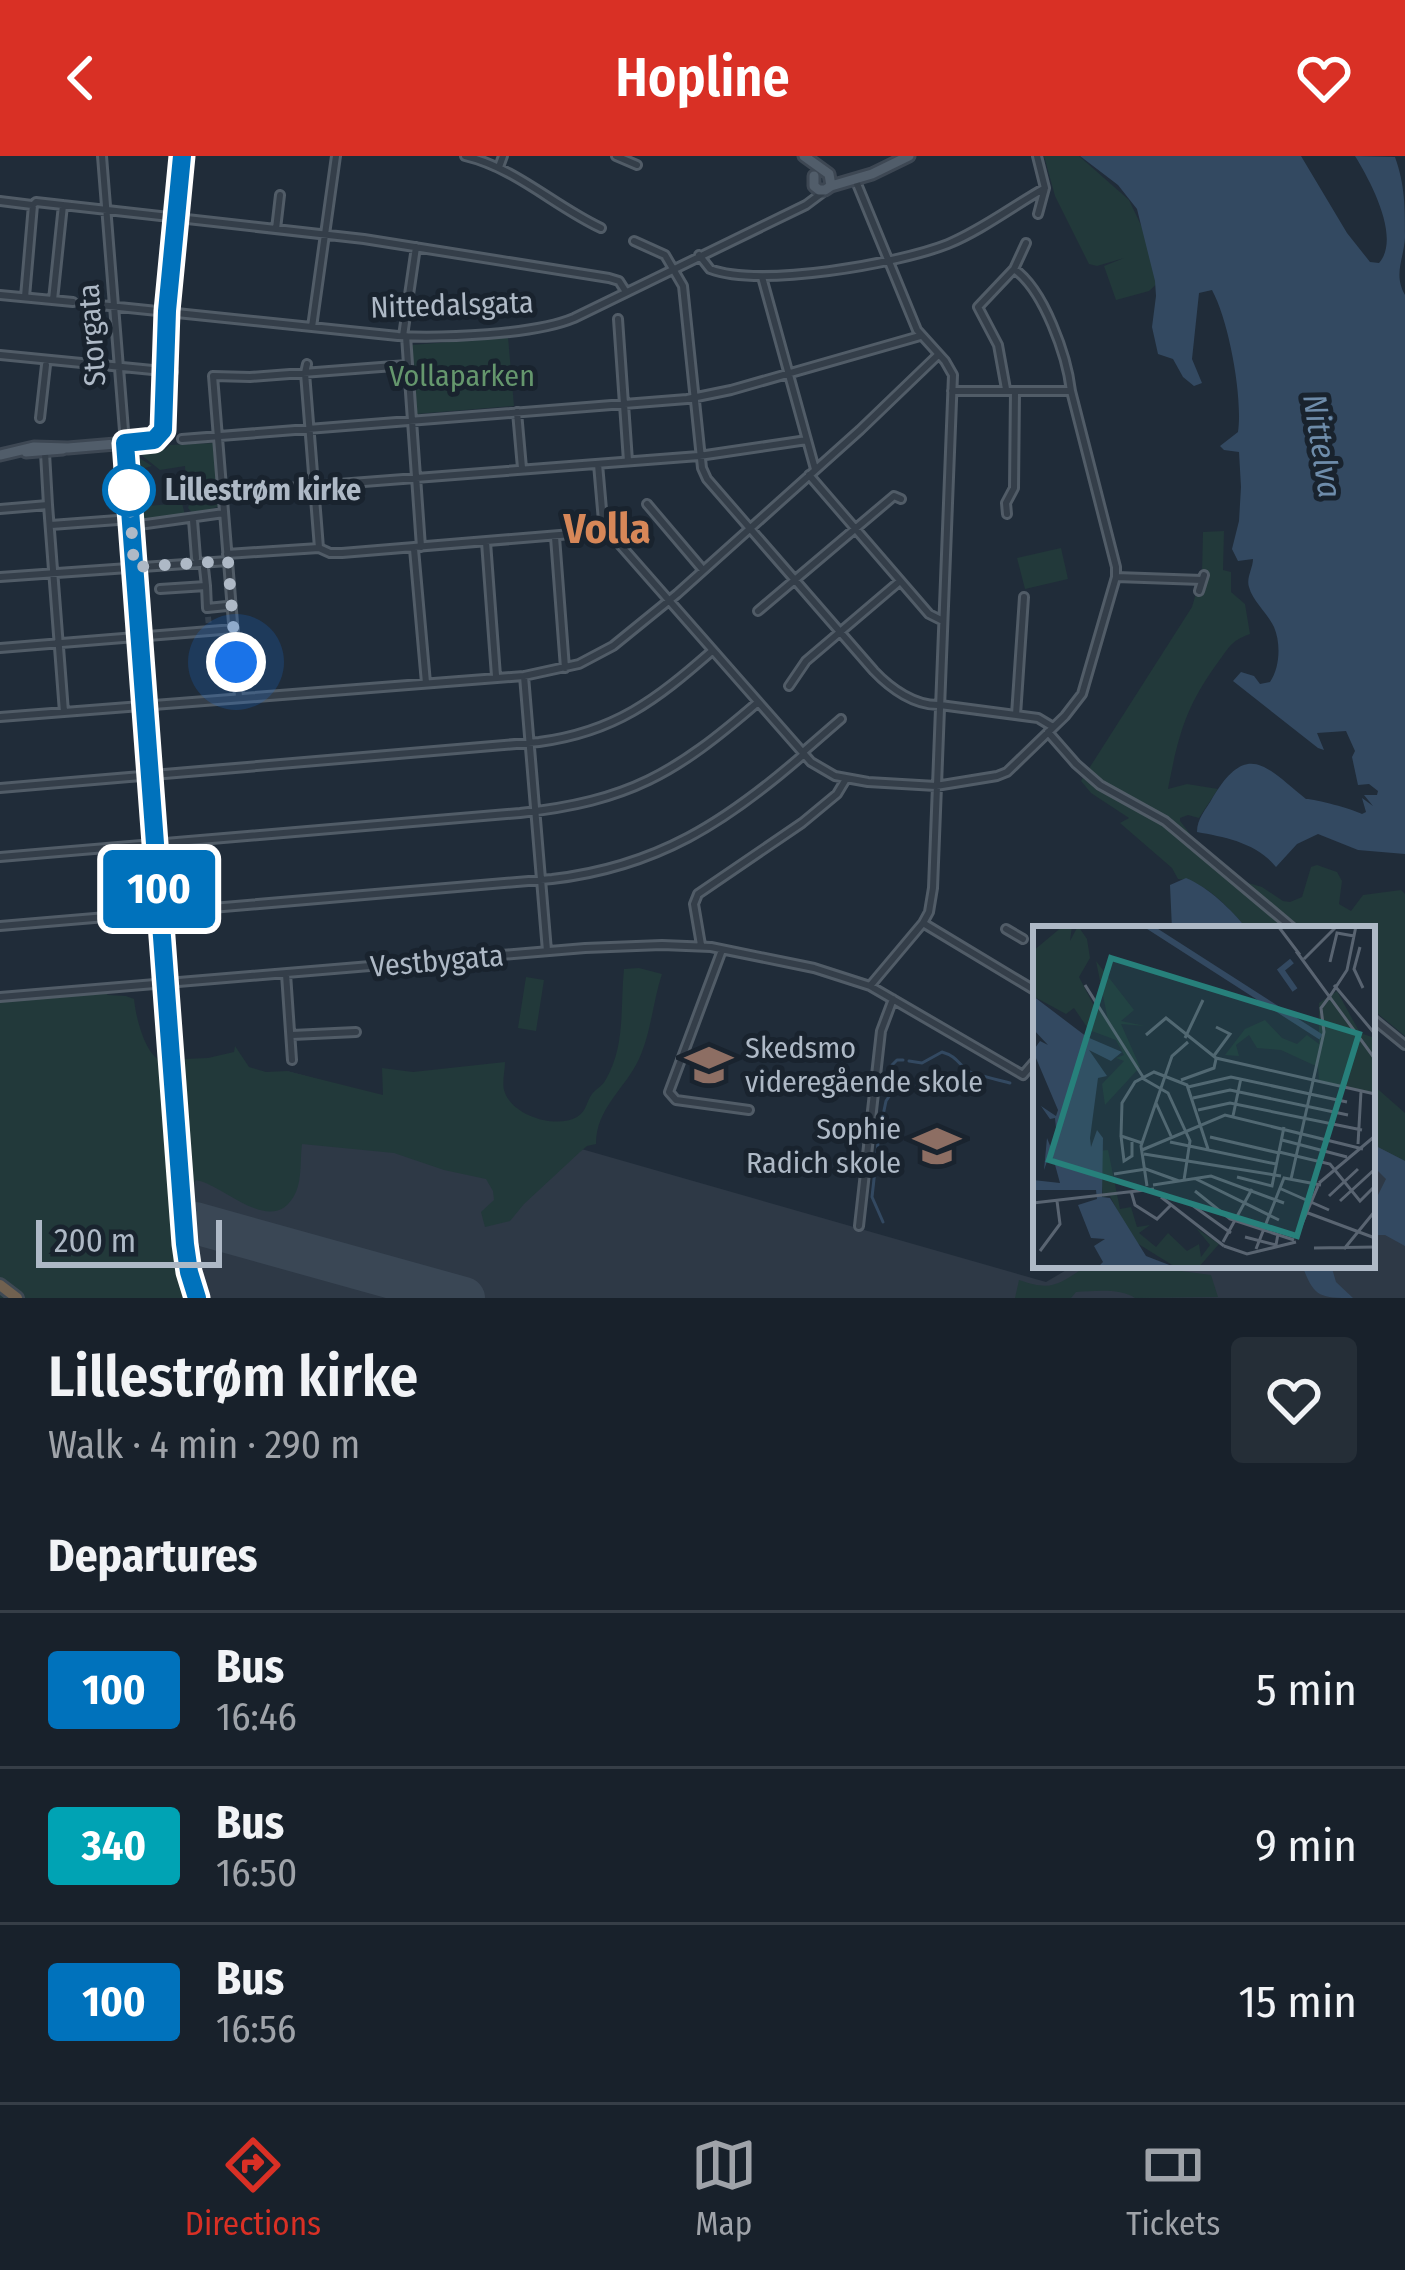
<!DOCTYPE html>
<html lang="en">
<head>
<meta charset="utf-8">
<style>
	:root { --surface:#18212b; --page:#252e37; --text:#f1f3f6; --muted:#9fa3a9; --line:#363e47; --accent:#d93025 }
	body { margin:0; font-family:"Fira Sans Condensed",sans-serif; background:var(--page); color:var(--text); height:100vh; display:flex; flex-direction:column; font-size:45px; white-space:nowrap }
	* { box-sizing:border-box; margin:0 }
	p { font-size:39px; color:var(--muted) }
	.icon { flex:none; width:66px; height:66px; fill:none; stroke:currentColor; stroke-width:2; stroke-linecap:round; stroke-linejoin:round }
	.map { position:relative; height:1142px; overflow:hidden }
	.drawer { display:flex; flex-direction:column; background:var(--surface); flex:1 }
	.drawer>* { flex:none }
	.badge { padding:0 24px; border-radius:9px; font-size:42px; line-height:78px }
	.scale { position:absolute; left:36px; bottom:30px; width:186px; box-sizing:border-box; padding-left:12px; border:6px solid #aeb9c6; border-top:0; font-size:33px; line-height:42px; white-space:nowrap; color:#aeb9c6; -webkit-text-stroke:9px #19232e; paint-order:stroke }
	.you { position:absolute; width:60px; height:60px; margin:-30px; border:9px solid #fff; border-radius:50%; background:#1a73e8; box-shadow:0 0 0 18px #1a73e833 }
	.map>.badge { position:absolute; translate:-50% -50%; box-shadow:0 0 0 6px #fff }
	h2 { padding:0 48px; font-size:45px; line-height:108px }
	.round { display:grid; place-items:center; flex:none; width:126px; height:126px; border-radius:12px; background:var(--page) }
	.overview { display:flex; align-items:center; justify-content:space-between; height:204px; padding:0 48px }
	h1 { font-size:57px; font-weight:600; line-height:90px }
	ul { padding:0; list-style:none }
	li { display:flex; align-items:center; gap:36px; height:156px; padding:0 48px; border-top:3px solid var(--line) }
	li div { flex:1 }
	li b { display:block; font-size:45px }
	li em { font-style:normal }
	li .badge { min-width:132px; font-weight:700; text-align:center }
	header { display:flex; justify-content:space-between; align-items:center; height:156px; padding:0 48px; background:var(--accent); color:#fff; font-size:54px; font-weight:600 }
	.tab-bar { display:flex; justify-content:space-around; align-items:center; height:168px; border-top:3px solid var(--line); background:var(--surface); font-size:33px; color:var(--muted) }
	.tab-bar a { display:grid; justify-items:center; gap:6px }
	.tab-bar .on { color:var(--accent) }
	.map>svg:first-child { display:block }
</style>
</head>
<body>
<header><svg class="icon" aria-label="back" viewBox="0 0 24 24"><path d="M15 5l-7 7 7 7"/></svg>Hopline<svg class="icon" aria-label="heart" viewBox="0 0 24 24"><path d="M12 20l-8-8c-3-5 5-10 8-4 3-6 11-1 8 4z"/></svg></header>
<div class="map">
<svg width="1405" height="1142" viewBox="0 0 1405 1142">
	<rect width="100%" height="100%" fill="#202c39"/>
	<path fill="#2e3946" d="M287 915 585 994 1046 1126 1075 1109H1372V972L1405 985V1142H210L195 1093 184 965Z"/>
	<path fill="#22393a" d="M1044 0H1079L1129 44 1149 86 1161 124 1149 135 1116 144 1104 110 1124 102 1097 110 1089 108 1055 40Z
		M508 181 514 250 416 258 412 189Z
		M215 287 220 350 194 359 188 352 192 341 186 328 185 310 160 314 140 298 166 293 170 289Z
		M138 301 152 310 145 312 147 337 144 344 147 350 182 347 185 359 144 363Z
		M1224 375 1223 414 1231 416V436L1245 448 1250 478C1230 485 1229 492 1216 509 1185 552 1178 581 1168 633L1187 628 1218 633 1199 662 1188 659 1180 662V665L1197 687 1245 726 1262 731 1283 745 1290 746 1302 741 1311 711 1317 709 1337 716 1342 725 1339 748 1351 755 1363 739 1401 734 1405 738V880L1372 853V773H1247C1230 753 1205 724 1178 723L1172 712 1120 667 1129 662 1091 637 1081 625 1192 451 1202 417 1203 376Z
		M1061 392 1068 423 1025 433 1017 402Z
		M639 812 662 818C653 845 651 877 639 903 625 933 596 952 596 988L587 990 580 996 524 1048 510 1065 485 1071 481 1056 494 1044 493 1035 486 1023 444 1014 394 997 302 988C300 1003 302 1022 296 1036 274 1084 225 1029 196 1024L186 1037 184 1105 186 1124 200 1121 197 1142H0V845L106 837 108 839 126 840 134 843C136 862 144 894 159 904L208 902 234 896 235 890 249 911 266 916 287 915 383 939 382 912 413 916 505 906C505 914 502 926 504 934 511 960 556 973 577 961 587 955 586 946 592 938 596 933 602 930 605 925 626 890 620 851 624 813Z
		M526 821 544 824 536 875 518 872Z
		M1372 928 1405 957V1005L1372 988Z
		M1088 1109H1136L1211 1119 1218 1141 1135 1142C1121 1132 1094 1135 1076 1136L1071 1142H1015L1019 1124C1053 1136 1059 1128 1088 1109Z"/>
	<path fill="#334961" d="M1080 0H1301L1347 77 1370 106 1379 107C1401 82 1371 26 1355 0L1395 1C1405 29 1405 51 1405 81 1404 103 1393 118 1405 139V698L1358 694 1318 678 1297 688 1276 711C1257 687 1225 681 1197 676 1197 662 1206 654 1213 641 1248 583 1267 612 1306 643 1316 643 1352 653 1362 658L1366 656 1362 642 1373 650 1364 639H1377L1378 635 1369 628 1358 629 1352 601 1355 595 1346 575 1317 577 1324 594 1318 592 1233 525 1241 516 1254 520 1260 528 1270 526C1280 512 1281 487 1274 471 1267 456 1253 446 1249 431 1246 422 1253 412 1253 403L1238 405 1232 393 1239 365 1241 331 1239 296 1224 294 1220 290 1238 276C1243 242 1229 165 1212 134L1199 137 1192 203 1202 227 1194 230 1183 221 1173 203 1158 198 1152 171 1156 140 1155 125 1137 53 1118 29Z
		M1186 722C1208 731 1232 754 1247 773H1172L1170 729Z
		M1372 988 1405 1005V1090L1385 1079H1372V1044L1376 1043 1386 1023 1372 1009Z
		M1302 1109H1331L1336 1126 1353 1142C1319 1142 1314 1141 1302 1109Z"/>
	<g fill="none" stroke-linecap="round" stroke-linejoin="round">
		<path stroke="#334961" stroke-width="3" d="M909 905 922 907 942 896C956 900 958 907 968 915 973 918 1002 925 1010 927
			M881 969 886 945 894 933 892 909 897 904H903
			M879 978 872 1041 883 1066"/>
		<path stroke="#3a4755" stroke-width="42" d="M195 1067 464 1142"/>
		<path stroke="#35414e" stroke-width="6" stroke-dasharray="6 3" stroke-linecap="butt" d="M207 452 209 470"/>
		<defs>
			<path id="minor" d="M102 0 125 287
				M465 0C516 12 554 50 601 72
				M616 0 637 9
				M1037 0 1045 32 1038 58
				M499 11 503 0
				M855 23 917 174 945 205 953 219 933 732 929 756 923 767 870 830
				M0 45 32 49
				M276 73 280 39
				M634 85 665 99 683 130 702 312 707 323 874 515C891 533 915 550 940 549L1038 562 1053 571
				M699 99 710 113C760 132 897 108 948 88 982 74 1013 50 1045 32
				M1014 113 1026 87
				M762 121 815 313
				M0 139 73 146
				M25 141 33 49 36 46 364 83 609 122 619 125 626 136
				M53 144 63 49
				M90 148 398 180C442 182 534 179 574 162L806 49 822 37
				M618 163 628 305
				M312 171 336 0
				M403 180 416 91
				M406 180 421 391
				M0 199 173 216
				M307 208 305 217 319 392
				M1006 233 998 189 978 151 1014 113C1044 134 1067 200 1071 235
				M517 256 522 312
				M40 262 46 209
				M182 283 687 243 731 234 920 180
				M45 297 48 349
				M598 308 603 365 608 375 811 606 835 620 868 626 936 630 997 620 1007 616 1065 560 1082 538 1116 421V411L1071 235H952
				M809 319 929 458 943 465
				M222 337 699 300 807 284
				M647 348 703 414
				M0 353 48 349 64 556
				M1007 358 1006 347 1014 332 1015 235
				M193 364 196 402
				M51 369 131 363
				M139 369 224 357
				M555 381 565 512
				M486 386 496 520
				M414 393 426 527
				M227 398 319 392 330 397H342L608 375
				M204 412 206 430
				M0 421 228 405
				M1116 421 1202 424
				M160 433 206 430 207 452 227 450
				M1199 435 1204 419
				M758 455 894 340 901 343
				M0 492 234 473
				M524 520 547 795
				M789 530 806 505 900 425
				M239 541 213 220 250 221 407 209
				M1016 559 1024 441
				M0 561 524 520 579 508 613 490 677 438 860 274 938 199
				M1048 576 1076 608 1100 629 1165 665 1294 773
				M803 596 841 563
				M0 632 539 586C615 576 656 544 712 495
				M0 701 520 657C629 645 675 618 757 547
				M923 767 1036 835
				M0 770 552 723C657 711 726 666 803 599
				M1006 773 1023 783
				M701 789 694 748 698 738 802 667 837 638 846 623
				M722 794 669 936 676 944 749 954
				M286 818 292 904
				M0 841 585 792 662 789 711 791 814 812 870 830 1023 919 1036 904
				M1372 862 1405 889
				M292 879 356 876
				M859 1070 881 875 893 843"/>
			<path id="major" d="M804 0 829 18 831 30
				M814 20V30L819 34H825L831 30 872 18 909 0
				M125 287 184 1075 189 1116 197 1142
				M26 296 63 293
				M0 299 34 291 68 292 151 285 162 277 166 164 182 0"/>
			<path id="highway" d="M0 1129 17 1142"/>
		</defs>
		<use href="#minor" stroke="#515c67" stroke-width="12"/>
		<use href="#major" stroke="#3d4753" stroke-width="15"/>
		<use href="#highway" stroke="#3e4954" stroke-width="16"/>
		<use href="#minor" stroke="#343e49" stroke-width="6"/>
		<use href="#major" stroke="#515d6a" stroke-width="9"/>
		<use href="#highway" stroke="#706150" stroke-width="10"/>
	</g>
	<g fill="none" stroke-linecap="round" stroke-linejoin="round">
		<defs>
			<path id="line" d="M182 0 167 155 163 274 154 284 125 287 185 1088 189 1116 197 1142"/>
		</defs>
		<use href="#line" stroke="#fff" stroke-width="27"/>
		<use href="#line" stroke="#0072bc" stroke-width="18"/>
		<path stroke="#aeb9c6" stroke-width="12" stroke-dasharray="0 21.6" d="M129 334 134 411 228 405 236 506"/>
	</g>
	<defs>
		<symbol id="school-bare" viewBox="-9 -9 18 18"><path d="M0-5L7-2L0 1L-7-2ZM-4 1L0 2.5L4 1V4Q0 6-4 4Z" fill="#8d6e63" stroke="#19232e" stroke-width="2.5" paint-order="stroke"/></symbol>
	</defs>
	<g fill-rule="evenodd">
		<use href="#school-bare" x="676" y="876" width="66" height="66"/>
		<use href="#school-bare" x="904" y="957" width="66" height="66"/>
	</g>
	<circle fill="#fff" stroke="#0072bc" stroke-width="6" cx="129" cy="334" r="24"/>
	<g text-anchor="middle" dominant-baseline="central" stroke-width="10" stroke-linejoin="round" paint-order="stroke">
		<g font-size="30" fill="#aeb9c6" stroke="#19232e">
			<text transform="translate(452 149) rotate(-2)">Nittedalsgata</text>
			<text transform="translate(92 179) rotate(-94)">Storgata</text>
			<text transform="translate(437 805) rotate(-5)">Vestbygata</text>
		</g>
		<g font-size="30" fill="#65976d" stroke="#19232e">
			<text x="462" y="220">Vollaparken</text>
		</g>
		<g font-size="30" font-weight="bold" fill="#aeb9c6" stroke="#19232e" text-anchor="start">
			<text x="165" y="334">Lillestrøm kirke</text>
		</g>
		<g font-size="30" fill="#aeb9c6" stroke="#19232e" text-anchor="start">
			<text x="745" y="892">Skedsmo<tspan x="745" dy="34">videregående skole</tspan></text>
			<text x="901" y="973" text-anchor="end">Sophie<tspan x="901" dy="34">Radich skole</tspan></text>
		</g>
		<g font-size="33" font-style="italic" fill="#6e8caa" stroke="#19232e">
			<text transform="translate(1322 290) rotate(81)">Nittelva</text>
		</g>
		<g font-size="42" font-weight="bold" fill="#d78758" stroke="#19232e">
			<text x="607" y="373">Volla</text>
		</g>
	</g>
	<g transform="translate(1033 770)">
		<rect width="342" height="342" fill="#202c39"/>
		<path d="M30 0H39L37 15 45 0 54 13 57 32 46 51 60 78 75 94 63 35 101 84 88 95 112 100 88 98 107 141 72 179 69 158 91 135 83 132 91 129 83 114 56 104 41 82 33 88 0 70V25ZM304 65 327 107 342 112V168L286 154 285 141 248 124 224 122 216 109 203 119 206 130 192 129 212 103 232 94 249 112 264 118 274 109 286 118V77ZM75 224 87 283 98 281 104 301 117 299 106 307 123 321 135 307 154 325 166 318 168 331 177 319 163 302 186 318 165 342H144L99 314 77 270 70 271 66 225Z" fill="#22393a"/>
		<path d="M0 70 54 111 89 126 78 135 56 124 74 150 65 152 57 212 58 221 64 204 70 212 69 271 77 272 113 330 144 342H64L70 336 61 320 72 313 58 312 45 279 64 273 63 264H0V254L27 257 18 224 11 244 14 212 18 222 24 212 22 192 17 193 8 180 23 190 25 184 0 125 7 115 15 119 0 103Z" fill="#334961"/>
		<path fill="none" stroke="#334961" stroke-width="6" d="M115 0 288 111M259 35 248 44 262 64"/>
		<path fill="none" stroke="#596471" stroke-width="3" d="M245 0 267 29M327 21 321 43 330 62M263 25 342 133M271 33 304 0M297 36 304 7 321 10M52 59 110 151M301 59 342 108M297 70 314 44 323 0M113 109 133 92 183 132 342 168M152 112 170 74M180 131 197 108 183 101M109 152 135 167 157 215 151 254M148 154 181 142 183 133M155 161 198 151 314 176M160 172 197 164 315 189M123 177 138 210M165 184 197 177 329 204M200 190 208 152M88 210 91 235 99 230V216M177 211 246 227M249 214 314 231M137 216 243 238M109 217 88 210 89 177 102 156 121 146 154 159 175 223M325 218 328 165M109 224 192 189 330 223M246 226 297 238 327 275 342 260M111 228 248 250M81 248 113 243 146 255M204 251 239 260 251 201M161 252 246 294M258 253 291 106 288 82 297 70M286 257 342 210M120 259 178 250 251 277M114 260 108 220 139 130 155 116M246 262 296 284M98 265 102 279 124 293 138 279M162 265 197 293 261 314M296 270 325 243M128 271 191 320M152 274 198 307M307 275 342 243M0 277 121 263M275 287 342 312M212 311 243 319 245 308M263 312 285 260M190 316 219 263M191 320 214 328 263 316M281 322 342 321M223 323 251 252 288 259M311 323 342 285M7 325 27 298 24 275"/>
		<path fill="#27807b" fill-opacity="0.15" stroke="#27807b" stroke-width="6" d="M78 32 326 108 264 310 16 234Z"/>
		<rect width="342" height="342" fill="none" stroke="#aeb9c6" stroke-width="6"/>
	</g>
</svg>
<div class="scale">200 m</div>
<div class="you" style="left:236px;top:506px"></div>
<b class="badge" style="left:159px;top:733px;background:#0072bc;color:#fff">100</b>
</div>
<section class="drawer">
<div class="overview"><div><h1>Lillestrøm kirke</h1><p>Walk · 4 min · 290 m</p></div><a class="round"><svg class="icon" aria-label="heart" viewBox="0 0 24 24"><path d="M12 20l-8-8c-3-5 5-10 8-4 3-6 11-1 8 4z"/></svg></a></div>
<h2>Departures</h2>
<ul>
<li><span class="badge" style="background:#0072bc;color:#fff">100</span><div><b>Bus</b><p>16:46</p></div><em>5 min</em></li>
<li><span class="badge" style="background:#00a3b4;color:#fff">340</span><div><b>Bus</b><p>16:50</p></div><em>9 min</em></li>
<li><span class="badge" style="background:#0072bc;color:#fff">100</span><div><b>Bus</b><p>16:56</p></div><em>15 min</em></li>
</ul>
</section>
<nav class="tab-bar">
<a class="on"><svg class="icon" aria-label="directions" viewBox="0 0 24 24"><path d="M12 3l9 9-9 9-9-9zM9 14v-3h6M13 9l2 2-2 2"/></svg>Directions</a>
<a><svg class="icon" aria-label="map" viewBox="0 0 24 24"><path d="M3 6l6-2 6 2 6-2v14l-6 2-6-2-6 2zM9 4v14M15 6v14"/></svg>Map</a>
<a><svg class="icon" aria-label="tickets" viewBox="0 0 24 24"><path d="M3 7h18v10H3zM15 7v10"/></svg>Tickets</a>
</nav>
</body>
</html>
